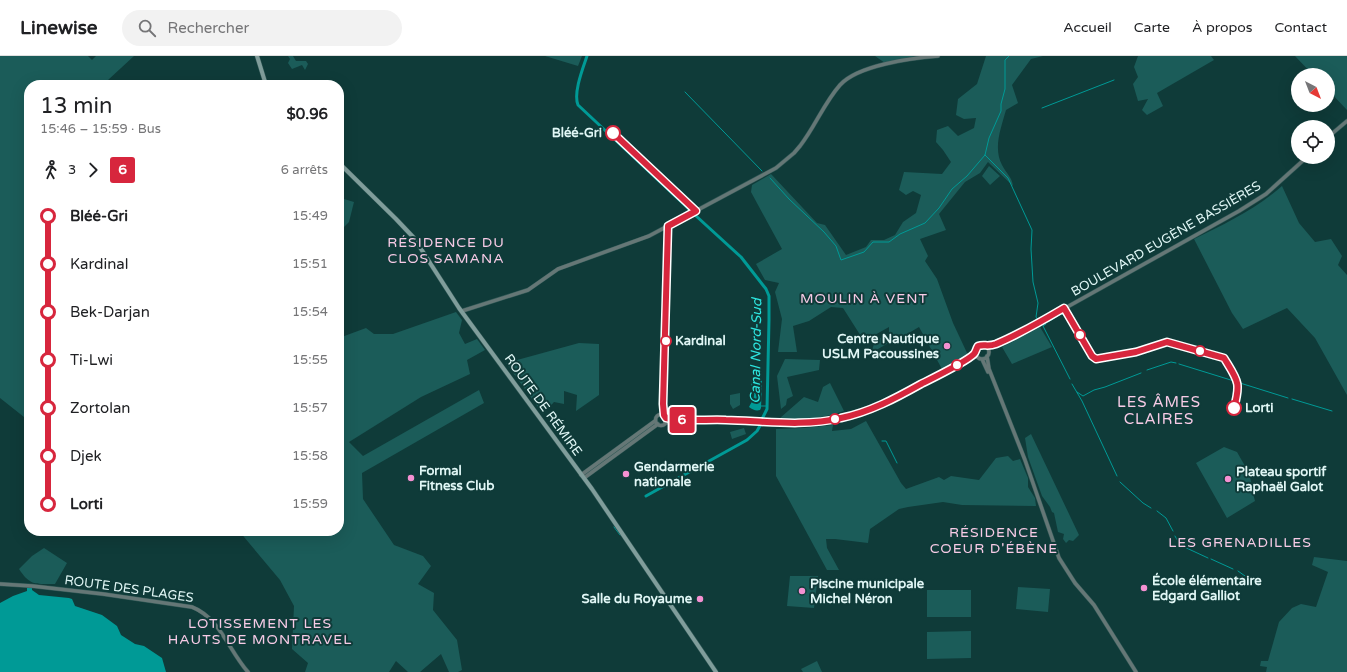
<!DOCTYPE html>
<html lang="fr">
<head>
<meta charset="utf-8">
<style>
	:root { --surface:#fff; --page:#f2f2f2; --text:#202124; --muted:#757577; --line:#e0e0e0 }
	body { margin:0; font-family:"Varela Round",sans-serif; background:var(--page); color:var(--text); height:100vh; display:flex; flex-direction:column; font-size:15px; white-space:nowrap }
	* { box-sizing:border-box; margin:0 }
	p { font-size:13px; color:var(--muted) }
	.icon { flex:none; width:22px; height:22px; fill:none; stroke:currentColor; stroke-width:2; stroke-linecap:round; stroke-linejoin:round }
	.map { position:relative; flex:1; overflow:hidden }
	.panel { position:absolute; left:24px; top:24px; width:320px; height:456px; display:flex; flex-direction:column; background:var(--surface); border-radius:16px; box-shadow:0 4px 16px #0002 }
	.panel>* { flex:none }
	.badge { padding:0 8px; border-radius:3px; font-size:14px; line-height:26px }
	.needle { width:26px; rotate:138deg }
	.fabs { position:absolute; left:1291px; top:12px; display:grid; gap:8px }
	.fabs a { display:grid; place-items:center; width:44px; height:44px; border-radius:50%; background:var(--surface); box-shadow:0 4px 16px #0002; font-size:20px }
	.map>.badge { position:absolute; translate:-50% -50%; box-shadow:0 0 0 2px #fff }
	.legs { display:flex; align-items:center; gap:6px; height:44px; padding:0 16px; font-size:13px }
	.legs p { margin-inline-start:auto }
	.overview { display:flex; align-items:center; justify-content:space-between; height:68px; padding:0 16px }
	h1 { font-size:22px; font-weight:600; line-height:30px }
	ul { padding:0 16px; list-style:none }
	li { display:flex; align-items:center; gap:14px; height:48px; font-size:15px }
	li i { display:grid; place-items:center; width:6px; height:100%; margin:0 5px; background:currentColor }
	li i::after { content:''; width:10px; height:10px; margin:-5px; border:3px solid; border-radius:50%; background:var(--surface) }
	li p { margin-inline-start:auto }
	li:first-child i { background:linear-gradient(#0000 50%,currentColor 0) }
	li:last-child i { background:linear-gradient(currentColor 50%,#0000 0) }
	header { display:flex; align-items:center; gap:24px; box-sizing:border-box; height:56px; padding:0 20px; background:var(--surface); border-bottom:1px solid var(--line) }
	header strong { font-size:19px }
	nav { display:flex; gap:22px; margin-inline-start:auto; font-size:14px }
	.search { width:280px; height:36px; background:var(--page); display:flex; align-items:center; gap:10px; box-sizing:border-box; padding:0 14px; border-radius:22px; color:var(--muted); font-size:15px }
	.map>svg:first-child { display:block }
</style>
</head>
<body>
<header>
<strong>Linewise</strong>
<div class="search"><svg class="icon" aria-label="search" viewBox="0 0 24 24"><circle cx="10" cy="10" r="6"/><path d="M15 15l6 6"/></svg>Rechercher</div>
<nav><a>Accueil</a><a>Carte</a><a>À propos</a><a>Contact</a></nav>
</header>
<div class="map">
<svg width="1347" height="616" viewBox="0 0 1347 616">
	<rect width="100%" height="100%" fill="#0f3b39"/>
	<path fill="#1b5c59" d="M0 0H88L92 4 96 0H134L108 24 112 29H29V365L0 342Z
		M288 0H293L296 5H306L308 8 305 14 302 9 292 13 288 7 290 3Z
		M545 0H582L578 10Z
		M875 0H916L885 7Z
		M986 0H1043L1031 3 1012 29 1018 47 1006 54C1001 72 993 92 1002 109 1006 117 1012 121 1013 130L988 106 980 117 965 126 939 158 946 174 920 183 928 200 925 205 937 223 953 267 968 299 942 313 919 271 902 281 894 278 892 285 871 297 875 285 889 277V271L864 285 843 252 831 251 809 265 793 270 797 296H778L782 263 775 236 779 227 765 224 756 208 782 193 751 136 752 129 771 118 817 167 825 169 846 199 866 191 871 184H884L895 179 903 166 916 157 921 139 913 135 906 139 899 134 904 116 942 118 951 106 943 94 936 86 937 74 948 70 958 80 974 72 976 62 964 63 956 59 958 43 977 28Z
		M1138 0H1211L1214 4 1157 37 1163 50 1147 59 1142 54 1148 43 1138 45 1133 28 1138 21 1134 11Z
		M1295 0H1347V54L1328 34V19H1313Z
		M989 110 1000 120 990 129 982 120Z
		M1282 130 1299 167 1315 186 1331 183 1342 200 1338 209 1347 219V339L1315 282 1287 252 1243 273 1232 257 1194 183C1225 168 1256 153 1282 130Z
		M344 143 354 146 349 166 339 176V156Z
		M456 256 462 264 459 277 465 288 477 283 485 294 467 304 470 318 421 341 349 386 363 400 479 334 484 347 362 417 363 443 394 489 423 500 431 510 418 528 434 537 433 554 457 584 462 614 458 616H449L441 598 420 616H408L396 605 389 616H305L308 607 292 593 294 550 280 524 239 475H339V282L366 272 374 278H393Z
		M1040 271 1052 291 1012 308 1002 291Z
		M579 287 599 288V339L576 355 577 339 564 335V348L554 346 543 358 506 307Z
		M785 303 820 304 819 314 787 321 793 340 787 343 786 349 781 353 777 320Z
		M830 327 844 355C825 361 800 367 780 362L804 341 818 346 823 331Z
		M740 337V349L733 353 730 348V339Z
		M866 365 901 427 906 433 939 421 944 424 951 420 979 424 996 402 1008 400 1013 405 1020 403 1028 422V431L1035 442 1036 450 962 449 943 446 908 451 899 453 870 473 868 487 835 483H826L827 492 839 514H827L776 420V373L803 372 833 369 832 375 851 373Z
		M744 372 746 378 732 383 730 376Z
		M1031 378 1079 479 1073 485 1069 484 1066 487 1063 483 1064 478 1058 476 1054 457 1052 456 1050 451 1042 440 1028 401 1025 382Z
		M1224 391 1237 396 1249 417 1252 429 1251 430 1255 445 1227 462 1196 407Z
		M44 492 67 507 55 528C36 528 30 530 19 513L32 500Z
		M1314 501 1347 505V616H1266L1267 611 1260 610 1261 605H1268L1279 566 1292 552 1301 548 1316 551 1328 516 1312 509Z
		M790 520H818L814 552 787 550Z
		M1018 531 1050 533 1048 556 1016 553Z
		M927 534H971V561H927Z
		M971 575V602L927 603V576Z
		M817 605 822 616H803L801 613Z"/>
	<path fill="#009a96" d="M751 323H760L762 325 761 352 760 354C756 355 753 354 749 351 760 332 750 338 751 323Z
		M27 532H32V534L39 539 69 542 72 543 75 550 102 559 117 570 121 579 135 588 144 590 162 602 166 616H0V547L13 540 27 535Z"/>
	<g fill="none" stroke-linecap="round" stroke-linejoin="round">
		<path stroke="#009a96" stroke-width="1" d="M685 36 762 115
			M1042 52 1114 24
			M985 99 1008 122 1032 174 1031 193 1033 226 1038 247 1036 261 1038 264
			M770 122 789 143 824 176 836 190 841 204 864 196 873 186H889L900 178 925 167 939 152 952 133 967 120 985 99 989 82 1001 55V48L1005 33V4L1009 0
			M1068 265 1070 268
			M1048 266 1061 258 1064 259 1068 264
			M1046 268 1043 270 1070 323
			M1179 308 1234 325
			M1147 314 1171 306 1176 307
			M1240 327 1288 342
			M1072 328 1082 345 1117 420
			M1077 336 1083 340 1094 334 1105 331 1141 317
			M1292 343 1332 355
			M761 350H767
			M882 385H886L897 407
			M1120 426 1143 447 1151 452
			M1157 455 1166 462 1173 475
			M614 471 620 479
			M1175 480 1180 489 1208 502
			M1211 503 1233 513
			M1238 515 1259 530"/>
		<path stroke="#009a96" stroke-width="3" d="M587 0C583 12 573 37 578 49L691 155
			M695 159 741 201 766 233 769 240V264L767 353 762 363
			M646 440 747 384 757 375 761 368"/>
		<defs>
			<path id="tertiary" d="M1328 81 1347 65
				M462 255 528 234 558 213 649 180 776 112 794 97 800 90C815 71 824 47 840 29 858 9 912 2 938 0
				M975 296a7 7 0 1 1 14 0a7 7 0 1 1-14 0Z
				M986 291C1004 288 1036 270 1051 260L1239 155 1266 138 1307 101
				M987 300 989 313 1025 404 1059 502 1075 527 1094 549 1136 616
				M982 303 988 316
				M655.5 364a5.5 5.5 0 1 1 11 0a5.5 5.5 0 1 1-11 0Z
				M665 359 663 348 669 170
				M665 367 678 364 695 363C749 363 810 375 862 357 883 350 903 338 923 327 940 318 960 310 975 296
				M581 419 655 365
				M584 422 658 368
				M0 528 32 530 103 538 192 551C220 562 229 595 248 616"/>
			<path id="secondary" d="M257 0 266 29
				M339 107 396 163 414 182 459 252 592 433 716 616"/>
		</defs>
		<use href="#tertiary" stroke="#315957" stroke-width="4.5"/>
		<use href="#secondary" stroke="#315957" stroke-width="5"/>
		<use href="#tertiary" stroke="#657776" stroke-width="3.5"/>
		<use href="#secondary" stroke="#809d9b" stroke-width="4"/>
	</g>
	<g fill="none" stroke-linecap="round" stroke-linejoin="round">
		<defs>
			<path id="line-1" d="M613 77 696 155 668 170 663 348 664 359 666 362C682 366 709 363 726 364 764 365 804 371 841 362 870 356 896 342 921 328 933 322 966 306 974 298 976 296 976 293 978 290 984 288 988 291 996 288 1020 278 1042 265 1064 252L1092 300 1096 303 1136 296 1167 286 1224 302C1238 325 1241 326 1234 352"/>
		</defs>
		<use href="#line-1" stroke="#fff" stroke-width="9"/>
		<use href="#line-1" stroke="#d7263d" stroke-width="6"/>
	</g>
	<g fill="#fff" stroke="#d7263d" stroke-width="2">
		<circle cx="613" cy="77" r="7"/>
		<circle cx="1080" cy="279" r="5"/>
		<circle cx="666" cy="285" r="5"/>
		<circle cx="1200" cy="295" r="5"/>
		<circle cx="957" cy="309" r="5"/>
		<circle cx="1234" cy="352" r="7"/>
		<circle cx="835" cy="363" r="5"/>
	</g>
	<g fill="#f591d2" stroke="#0f3b39" stroke-width="1.5">
		<circle cx="947" cy="290" r="4"/>
		<circle cx="626" cy="418" r="4"/>
		<circle cx="411" cy="422" r="4"/>
		<circle cx="1228" cy="423" r="4"/>
		<circle cx="1144" cy="532" r="4"/>
		<circle cx="802" cy="535" r="4"/>
		<circle cx="700" cy="543" r="4"/>
	</g>
	<g text-anchor="middle" dominant-baseline="central" stroke-width="4" stroke-linejoin="round" paint-order="stroke">
		<g font-size="13" font-weight="bold" fill="#e1f7f6" stroke="#0f3b39" text-anchor="start">
			<text x="602" y="77" text-anchor="end">Bléé-Gri</text>
			<text x="675" y="285">Kardinal</text>
			<text x="1245" y="352">Lorti</text>
		</g>
		<g font-size="13" fill="#e1f7f6" stroke="#0f3b39">
			<text transform="translate(1166 183) rotate(-30)">BOULEVARD EUGÈNE BASSIÈRES</text>
			<text transform="translate(543 349) rotate(54)">ROUTE DE RÉMIRE</text>
			<text transform="translate(129 533) rotate(8)">ROUTE DES PLAGES</text>
		</g>
		<g font-size="13" font-weight="bold" fill="#e1f7f6" stroke="#0f3b39" text-anchor="start">
			<text x="939" y="283" text-anchor="end">Centre Nautique<tspan x="939" dy="15">USLM Pacoussines</tspan></text>
			<text x="634" y="411">Gendarmerie<tspan x="634" dy="15">nationale</tspan></text>
			<text x="419" y="415">Formal<tspan x="419" dy="15">Fitness Club</tspan></text>
			<text x="1236" y="416">Plateau sportif<tspan x="1236" dy="15">Raphaël Galot</tspan></text>
			<text x="1152" y="525">École élémentaire<tspan x="1152" dy="15">Edgard Galliot</tspan></text>
			<text x="810" y="528">Piscine municipale<tspan x="810" dy="15">Michel Néron</tspan></text>
			<text x="692" y="543" text-anchor="end">Salle du Royaume</text>
		</g>
		<g font-size="14" letter-spacing="1" fill="#f7cbe6" stroke="#0f3b39">
			<text x="446" y="186">RÉSIDENCE DU<tspan x="446" dy="16">CLOS SAMANA</tspan></text>
			<text x="864" y="242">MOULIN À VENT</text>
			<text x="994" y="476">RÉSIDENCE<tspan x="994" dy="16">COEUR D'ÉBÈNE</tspan></text>
			<text x="1240" y="486">LES GRENADILLES</text>
			<text x="260" y="567">LOTISSEMENT LES<tspan x="260" dy="16">HAUTS DE MONTRAVEL</tspan></text>
		</g>
		<g font-size="14" font-style="italic" fill="#2de5df" stroke="#0f3b39">
			<text transform="translate(756 295) rotate(-89)">Canal Nord-Sud</text>
		</g>
		<g font-size="15" letter-spacing="1" fill="#f7cbe6" stroke="#0f3b39">
			<text x="1159" y="346">LES ÂMES<tspan x="1159" dy="17">CLAIRES</tspan></text>
		</g>
	</g>
</svg>
<div class="fabs">
<a><svg class="needle" viewBox="-14 -14 28 28"><path d="M0-13l5 13h-10z" fill="#e53935"/><path d="M0 13l5-13h-10z" fill="#757577"/></svg></a>
<a><svg class="icon" aria-label="locate" viewBox="0 0 24 24"><circle cx="12" cy="12" r="6"/><path d="M12 2v4M12 18v4M2 12h4M18 12h4"/></svg></a>
</div>
<b class="badge" style="left:682px;top:364px;background:#d7263d;color:#fff">6</b>
<section class="panel">
<div class="overview"><div><h1>13 min</h1><p>15:46 – 15:59 · Bus</p></div><b>$0.96</b></div>
<div class="legs"><svg class="icon" aria-label="walk" viewBox="0 0 24 24"><circle cx="13" cy="4" r="2"/><path d="M13 8l-2 6 4 7M11 14l-3 7M7 12l3-4h3l4 4"/></svg>3<svg class="icon" aria-label="forward" viewBox="0 0 24 24"><path d="M9 5l7 7-7 7"/></svg><b class="badge" style="background:#d7263d;color:#fff">6</b><p>6 arrêts</p></div>
<ul>
<li><i style="color:#d7263d"></i><b>Bléé-Gri</b><p>15:49</p></li>
<li><i style="color:#d7263d"></i><span>Kardinal</span><p>15:51</p></li>
<li><i style="color:#d7263d"></i><span>Bek-Darjan</span><p>15:54</p></li>
<li><i style="color:#d7263d"></i><span>Ti-Lwi</span><p>15:55</p></li>
<li><i style="color:#d7263d"></i><span>Zortolan</span><p>15:57</p></li>
<li><i style="color:#d7263d"></i><span>Djek</span><p>15:58</p></li>
<li><i style="color:#d7263d"></i><b>Lorti</b><p>15:59</p></li>
</ul>
</section>
</div>
</body>
</html>
